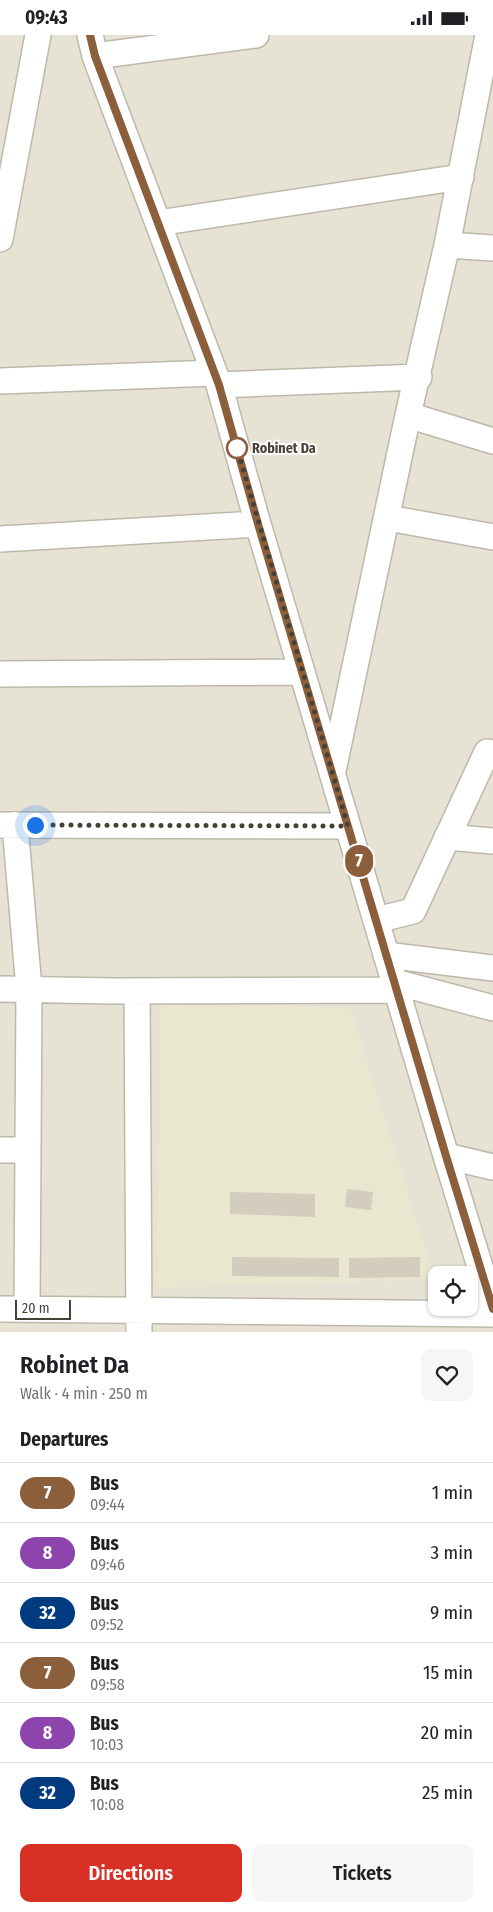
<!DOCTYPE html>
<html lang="en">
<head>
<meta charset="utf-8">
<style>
	:root { --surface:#fff; --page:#f6f6f6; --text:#202124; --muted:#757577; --line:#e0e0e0; --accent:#d93025 }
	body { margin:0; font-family:"Fira Sans Condensed",sans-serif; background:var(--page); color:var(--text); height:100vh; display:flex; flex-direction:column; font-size:19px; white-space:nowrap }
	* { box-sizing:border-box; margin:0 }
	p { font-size:16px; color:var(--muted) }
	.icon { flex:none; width:28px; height:28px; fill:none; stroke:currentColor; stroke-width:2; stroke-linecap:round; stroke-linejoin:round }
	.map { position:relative; height:1297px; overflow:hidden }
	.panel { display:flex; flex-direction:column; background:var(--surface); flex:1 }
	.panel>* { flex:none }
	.badge { padding:0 10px; border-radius:16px; font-size:18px; line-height:32px }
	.controls { position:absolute; left:428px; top:1231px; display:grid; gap:10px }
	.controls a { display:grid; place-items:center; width:50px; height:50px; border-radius:10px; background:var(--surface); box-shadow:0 1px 4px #0004; font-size:25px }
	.scale { position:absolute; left:15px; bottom:12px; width:56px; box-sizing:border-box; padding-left:5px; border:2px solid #444136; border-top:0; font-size:14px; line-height:18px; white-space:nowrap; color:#444136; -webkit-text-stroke:4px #fff; paint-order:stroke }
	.you { position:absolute; width:25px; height:25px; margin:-12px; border:4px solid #fff; border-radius:50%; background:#1a73e8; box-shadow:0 0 0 8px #1a73e833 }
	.map>.badge { position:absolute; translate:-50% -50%; box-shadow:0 0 0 2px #fff }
	h2 { padding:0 20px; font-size:19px; line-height:45px }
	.round { display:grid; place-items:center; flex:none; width:52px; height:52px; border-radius:10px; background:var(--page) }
	.summary { display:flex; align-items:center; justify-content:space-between; height:85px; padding:0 20px }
	h1 { font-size:24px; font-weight:600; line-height:38px }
	.button { display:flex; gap:10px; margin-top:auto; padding:10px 20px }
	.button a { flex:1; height:58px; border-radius:10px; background:var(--accent); color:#fff; font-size:20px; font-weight:600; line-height:58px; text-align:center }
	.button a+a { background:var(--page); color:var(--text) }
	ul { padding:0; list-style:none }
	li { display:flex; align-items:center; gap:15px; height:60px; padding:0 20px; border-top:1px solid var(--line) }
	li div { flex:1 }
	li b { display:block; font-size:19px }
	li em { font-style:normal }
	li .badge { min-width:55px; font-weight:700; text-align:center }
	.status { display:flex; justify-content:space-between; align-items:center; height:35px; padding:0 25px; background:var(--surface); direction:ltr }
	.status svg { height:14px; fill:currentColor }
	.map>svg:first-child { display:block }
</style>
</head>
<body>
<div class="status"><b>09:43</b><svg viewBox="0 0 49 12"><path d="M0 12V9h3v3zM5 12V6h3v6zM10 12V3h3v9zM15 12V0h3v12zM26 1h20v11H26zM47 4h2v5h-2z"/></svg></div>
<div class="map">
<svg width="493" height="1297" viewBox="0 0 493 1297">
	<rect width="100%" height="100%" fill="#f2f0e7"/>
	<path fill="#e6e3d5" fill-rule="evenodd" d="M0 0H493V1297H0ZM436 1240H469V1272H436Z"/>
	<path fill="#eae7d1" d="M160 970 350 972 435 1244 157 1253Z"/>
	<path fill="#d3cdbd" d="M347 1154 373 1157 371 1175 345 1172Z
		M230 1157 315 1159V1182L230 1179Z
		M232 1222 339 1223V1242L232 1241Z
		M420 1222V1242L349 1243V1223Z"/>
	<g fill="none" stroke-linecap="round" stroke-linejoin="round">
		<defs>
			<path id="minor" d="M90 0 95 21 219 350 258 489 446 1121 493 1274
				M95 21 256 0
				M158 188 461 142
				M0 204 38 0
				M447 210 493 213
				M0 346 214 338
				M219 350 419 342
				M408 380 493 406
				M388 483 493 502
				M0 504 258 489
				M0 639 302 637
				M333 736 408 380 447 210 488 0
				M0 790 348 791
				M15 790 29 954 27 1274
				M447 802 493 806
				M376 885 413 876 487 717 493 718
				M386 920 493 933
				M395 947 493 973
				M0 954 114 956 397 955
				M137 956 139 1297
				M0 1115H27
				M446 1121 493 1132
				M0 1274 493 1279"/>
		</defs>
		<use href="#minor" stroke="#bdb9aa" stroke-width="28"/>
		<use href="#minor" stroke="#fff" stroke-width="25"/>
	</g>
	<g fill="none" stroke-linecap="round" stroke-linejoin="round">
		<defs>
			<path id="line" d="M90 0 95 21 219 350 258 489 446 1121 493 1274"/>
		</defs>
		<use href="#line" stroke="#fff" stroke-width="11"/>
		<use href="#line" stroke="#8b5e3c" stroke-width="8"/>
		<path stroke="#444136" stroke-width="5" stroke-dasharray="0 9" d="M35 790 348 791 237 413"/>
	</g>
	<circle fill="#fff" stroke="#8b5e3c" stroke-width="2.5" cx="237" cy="413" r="10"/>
	<g text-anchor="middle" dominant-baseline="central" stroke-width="4" stroke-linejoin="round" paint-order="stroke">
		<g font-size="14" font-weight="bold" fill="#444136" stroke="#fff" text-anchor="start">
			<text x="252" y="413">Robinet Da</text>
		</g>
	</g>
</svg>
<div class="controls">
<a><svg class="icon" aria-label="locate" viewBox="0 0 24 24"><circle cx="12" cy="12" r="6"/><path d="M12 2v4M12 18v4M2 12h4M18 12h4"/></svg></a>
</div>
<div class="scale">20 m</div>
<div class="you" style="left:35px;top:790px"></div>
<b class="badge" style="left:359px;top:826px;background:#8b5e3c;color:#fff">7</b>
</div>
<section class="panel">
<div class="summary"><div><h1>Robinet Da</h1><p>Walk · 4 min · 250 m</p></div><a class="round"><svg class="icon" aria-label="heart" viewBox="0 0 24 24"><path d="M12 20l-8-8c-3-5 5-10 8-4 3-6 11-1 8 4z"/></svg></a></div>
<h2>Departures</h2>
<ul>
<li><span class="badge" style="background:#8b5e3c;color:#fff">7</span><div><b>Bus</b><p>09:44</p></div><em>1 min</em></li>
<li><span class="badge" style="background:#8e44ad;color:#fff">8</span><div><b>Bus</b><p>09:46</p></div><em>3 min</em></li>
<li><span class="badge" style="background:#003b80;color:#fff">32</span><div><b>Bus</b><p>09:52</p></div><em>9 min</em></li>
<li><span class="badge" style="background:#8b5e3c;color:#fff">7</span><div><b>Bus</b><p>09:58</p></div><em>15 min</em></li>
<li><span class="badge" style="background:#8e44ad;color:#fff">8</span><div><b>Bus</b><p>10:03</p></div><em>20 min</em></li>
<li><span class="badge" style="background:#003b80;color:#fff">32</span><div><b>Bus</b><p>10:08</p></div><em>25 min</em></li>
</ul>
<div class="button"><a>Directions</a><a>Tickets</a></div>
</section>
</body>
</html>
